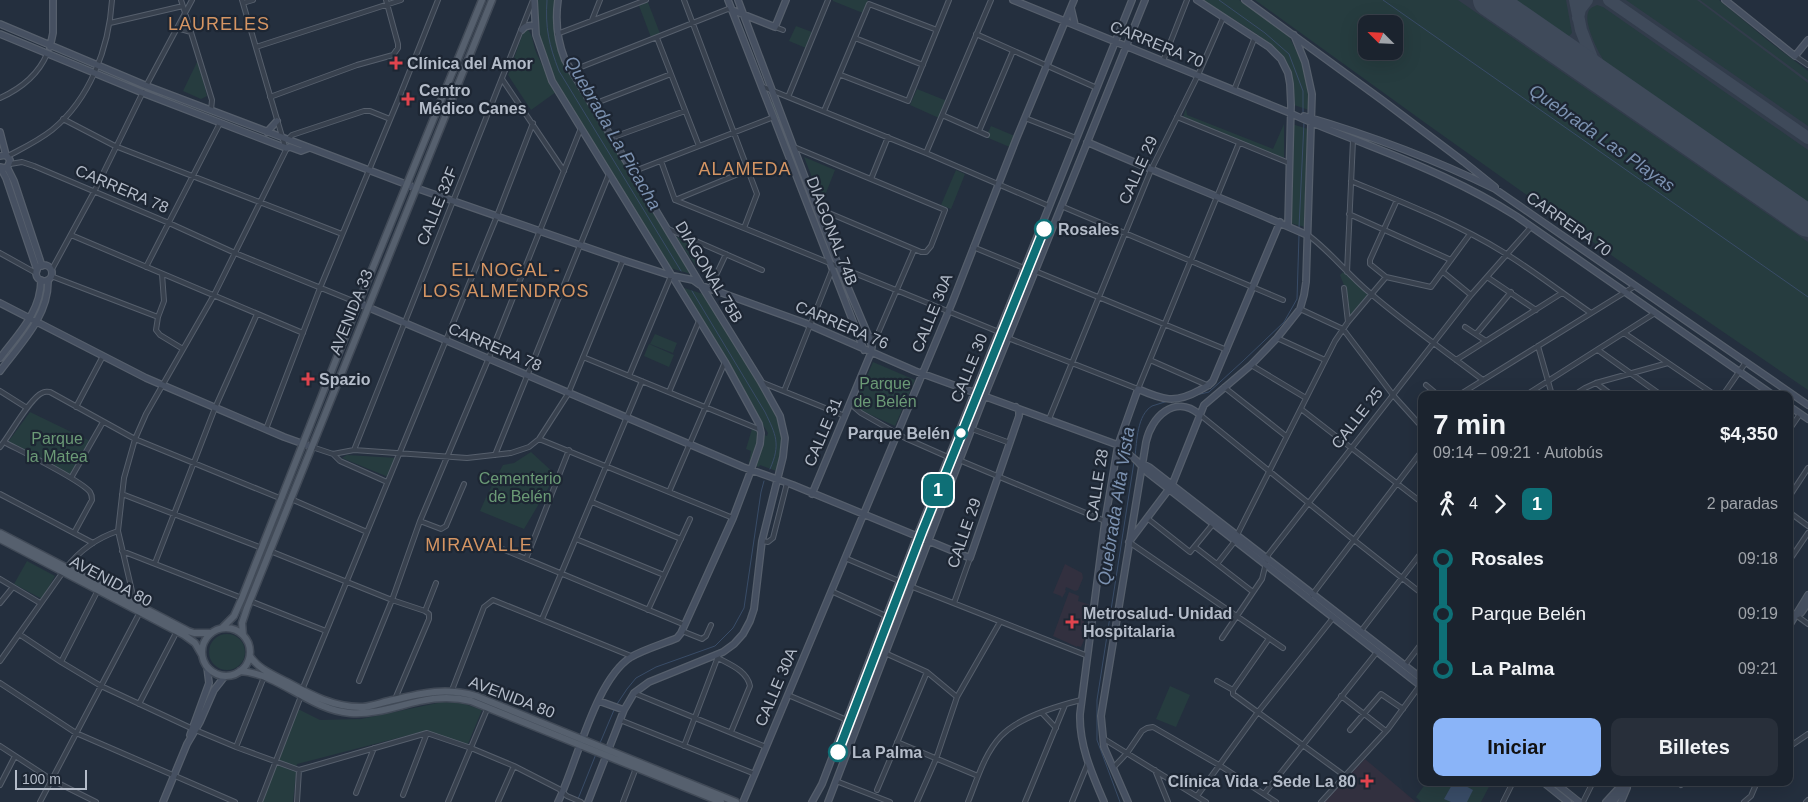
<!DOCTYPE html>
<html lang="es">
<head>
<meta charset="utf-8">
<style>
	:root { --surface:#1b232e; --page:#282f3a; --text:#f1f3f6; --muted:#a0a4aa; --line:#39404a; --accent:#8ab4f8 }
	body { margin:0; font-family:Helvetica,sans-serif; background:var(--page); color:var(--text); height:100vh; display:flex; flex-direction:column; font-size:19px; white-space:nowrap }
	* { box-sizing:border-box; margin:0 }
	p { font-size:16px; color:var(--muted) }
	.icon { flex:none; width:28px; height:28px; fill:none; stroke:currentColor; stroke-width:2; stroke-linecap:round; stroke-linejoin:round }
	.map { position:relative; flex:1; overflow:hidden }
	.side { position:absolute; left:1418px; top:391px; width:375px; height:395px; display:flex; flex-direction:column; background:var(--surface); border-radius:10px; box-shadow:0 5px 20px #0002,0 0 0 1px var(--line) }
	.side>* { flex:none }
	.badge { padding:0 10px; border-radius:8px; font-size:18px; line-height:32px }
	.needle { width:32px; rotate:294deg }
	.controls { position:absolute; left:1358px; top:15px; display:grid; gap:10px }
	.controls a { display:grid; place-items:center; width:45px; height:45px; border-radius:10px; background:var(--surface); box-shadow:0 5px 20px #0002,0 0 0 1px var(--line); font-size:25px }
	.scale { position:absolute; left:15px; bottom:12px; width:72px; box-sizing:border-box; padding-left:5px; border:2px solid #b4bcc9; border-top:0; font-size:14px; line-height:18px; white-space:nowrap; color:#b4bcc9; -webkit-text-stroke:4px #1d2633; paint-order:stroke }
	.map>.badge { position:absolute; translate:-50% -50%; box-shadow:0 0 0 2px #fff }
	.legs { display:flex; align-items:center; gap:8px; height:55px; padding:0 15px; font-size:16px }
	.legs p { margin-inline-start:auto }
	.overview { display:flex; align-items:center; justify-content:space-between; height:85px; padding:0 15px }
	h1 { font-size:28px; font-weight:700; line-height:38px }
	.cta { display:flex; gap:10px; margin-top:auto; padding:10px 15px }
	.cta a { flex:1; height:58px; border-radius:10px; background:var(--accent); color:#111; font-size:20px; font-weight:700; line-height:58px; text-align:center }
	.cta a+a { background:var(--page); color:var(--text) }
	ul { padding:0 15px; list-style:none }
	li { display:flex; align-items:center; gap:18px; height:55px; font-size:19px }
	li i { display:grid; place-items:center; width:8px; height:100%; margin:0 6px; background:currentColor }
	li i::after { content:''; width:12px; height:12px; margin:-6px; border:4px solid; border-radius:50%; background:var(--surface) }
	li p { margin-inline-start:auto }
	li:first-child i { background:linear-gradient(#0000 50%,currentColor 0) }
	li:last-child i { background:linear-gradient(currentColor 50%,#0000 0) }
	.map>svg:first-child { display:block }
</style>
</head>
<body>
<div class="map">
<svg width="1808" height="802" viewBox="0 0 1808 802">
	<rect width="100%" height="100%" fill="#242f3e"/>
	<path fill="#32303f" d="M1065 564 1082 573 1083 578 1078 590 1075 591 1066 587 1065 590 1066 591 1062 598 1061 596 1053 593Z
		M1069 592 1079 596 1078 601 1090 605 1081 631 1087 633 1081 647 1077 646V647L1053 636Z
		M1365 759 1416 802H1324Z"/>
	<path fill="#323c4b" d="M1375 0H1713L1808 75V300Z"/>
	<path fill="#263c3f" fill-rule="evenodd" d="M534 0H558L560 49 695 275 666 267 552 81 539 46Z
		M647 0 661 36 652 40 638 3Z
		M833 0H868L863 13 833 1Z
		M1202 0H1239L1288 34 1303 65 1307 79 1309 110 1294 105C1294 91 1294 77 1288 64 1277 42 1224 14 1202 0Z
		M1255 0H1458L1808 242V390L1621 262 1431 127ZM1366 24H1394V51H1366Z
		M1515 0H1566L1572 33 1569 36 1566 35Z
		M1626 0H1697L1808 83V126Z
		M1700 0H1719L1766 39 1808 71V80Z
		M1597 5 1603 7 1808 150V202L1605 62C1598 53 1584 23 1588 13 1589 8 1593 7 1597 5Z
		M796 26 812 32 806 48 789 41Z
		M524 30H528C533 35 533 45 536 52 542 66 549 79 556 92L531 110 508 75Z
		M198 60 207 96 201 99 183 91Z
		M917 89 947 101 939 118 910 105Z
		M776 101 833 252 827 254 768 104Z
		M1186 108 1187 115 1273 149 1284 124V159L1183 117Z
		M1292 124 1308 129 1305 227 1290 223Z
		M991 126 1017 137 1012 148 986 137Z
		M804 157 835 170 822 203Z
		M956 170 965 174 951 209 941 205Z
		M675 236 704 249 696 266Z
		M1343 272 1370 296 1350 315 1347 293 1340 275Z
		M1025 276 1027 277 984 384 982 383Z
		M678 286 706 295 749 365 783 426 779 472 760 465 759 467 749 463 751 451 746 449 752 429 767 436 768 433Z
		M655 334 677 343 673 353 650 344Z
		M649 344 674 355 669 367 644 356Z
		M873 362 915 380 895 426 858 409 856 405 857 399Z
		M30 412 90 441 70 477 8 442Z
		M531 452 556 475 524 529 480 511 487 495 503 465 514 463Z
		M347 455 398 458 388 477 342 458Z
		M917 546 919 547 856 718 853 717Z
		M27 561 55 576 42 599 14 584Z
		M209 652a18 18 0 1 1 36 0a18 18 0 1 1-36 0Z
		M1170 686 1190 695 1176 727 1156 719Z
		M442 702 462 703 482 710 468 744 425 731 297 764 293 802H261L298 709 320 720 361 719Z
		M1426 783H1491L1481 802H1421L1416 797Z"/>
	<path fill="#394c67" d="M1453 783H1460L1473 790 1467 802H1451L1444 799Z"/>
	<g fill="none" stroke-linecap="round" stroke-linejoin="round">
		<path stroke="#394c67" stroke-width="1" d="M547 0C545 28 549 45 559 71L681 271
			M1219 0 1265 33 1289 54 1303 91V113
			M1383 0 1808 297
			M1299 228 1304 122
			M692 291 765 412C776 435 781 444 770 469
			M1196 395 1209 392 1243 361 1284 322 1297 299 1299 235
			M1135 456C1137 441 1137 415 1152 406 1157 404 1163 403 1168 401
			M617 704 627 689 636 678 656 667 715 646 733 628 744 608 761 492 764 481
			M600 743 614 710
			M578 799 596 754
			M1120 802 1097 740V700L1134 462"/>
		<path stroke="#3f4a5a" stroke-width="12" d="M1575 0 1581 30 1599 76
			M1609 0 1808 138
			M1578 18 1580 9 1587 0"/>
		<path stroke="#3f4a5a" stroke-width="32" d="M1489 0 1808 221"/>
		<defs>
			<path id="street" d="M181 0 212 100 211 110
				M684 0 757 194 744 228
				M243 3 253 0
				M592 20 600 0
				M110 23 183 6
				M775 27 783 30
				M177 28 191 32
				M557 34 646 0
				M976 34 1097 88
				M657 38 699 146
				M855 38 923 65
				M256 47 401 0
				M1795 56 1808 65
				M1163 61 1187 0
				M571 71 728 9 732 10
				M841 75 908 101 949 0
				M502 79 564 171
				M146 86 192 0
				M761 86 926 153 1049 206
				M1234 90 1255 37
				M270 97 357 65 393 55 398 48V44L386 0
				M788 97 828 0
				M0 98C20 89 38 75 47 54
				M591 105 671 74
				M824 111 869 4 937 30
				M942 115 987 135
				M1177 117 1289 163
				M1025 118 1076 138
				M63 119 115 146 342 234
				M979 131 1013 51
				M611 138 685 111
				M290 140V137L292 135 364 111H370L390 119
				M794 147 945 210 931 246 926 252H921L817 208
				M926 153 991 0
				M8 156C23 148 38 141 52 130 90 99 109 48 112 0
				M661 161 675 200
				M10 164 22 162 34 166 169 223 235 253 358 303
				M632 172 774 117
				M871 179 888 137
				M1351 181C1402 202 1456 223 1503 252 1534 271 1562 293 1591 313
				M675 200 999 332
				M675 200 748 170
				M1397 200 1370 260V264L1386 277 1431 287 1470 234
				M1061 206 1283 300
				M1349 214 1451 260
				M666 228 762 270
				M71 235 303 333
				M1308 235C1331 252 1348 275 1370 293 1406 324 1445 351 1483 380
				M973 247 1024 268
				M0 253 36 273
				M146 267 220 123
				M51 271 94 192 143 92
				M1035 271 1227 350
				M1347 272 1353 140
				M1443 272 1471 295
				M162 274 164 301 158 317 156 330 160 335 183 349
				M51 276 158 317
				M1487 277 1536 310
				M710 288 726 254
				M1344 288 1348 322
				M1300 309 1343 329 1393 395 1421 426
				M1465 327 1486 341
				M1624 333 1715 395
				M1476 334 1511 292
				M868 335 876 338 914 250
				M1008 338 1138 389 1239 143
				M1277 338 1325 360
				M1538 346 1552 395
				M1598 350 1661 395
				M583 357 761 430
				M1150 360 1209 386
				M1456 360 1562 293
				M1251 365 1306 398
				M629 376 671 276
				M761 382 845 416
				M1596 383 1612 395
				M1426 385 1438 395
				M1224 387 1286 436
				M0 391 27 408
				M784 391 832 270
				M669 392 699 321
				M1459 395 1635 286
				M1526 395 1655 313
				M1574 395 1585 388 1596 383 1668 363
				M1723 395 1746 362
				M852 400 854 407 861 413 905 438 948 457
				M76 407 103 356
				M1301 409 1421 502
				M1199 414 1354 540 1421 593
				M1049 419 1151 170 1198 75 1223 18
				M266 429 320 288 399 98 438 0
				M972 429 1010 443
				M1789 430 1800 414
				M539 439 733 518
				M4 442C21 451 81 480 90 492 92 495 92 496 92 500L74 533
				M0 447C10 435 30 398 42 393 45 391 46 392 50 392L135 439 282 499
				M312 447 333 454 354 450 467 458 511 453 529 447 539 439 568 394 623 260
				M354 450 533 0
				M333 454 340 461 387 482
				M495 455 609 174
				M959 460 1105 521
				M71 478 103 422
				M669 492 725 362
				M0 494 93 543
				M122 494 262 548
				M1789 497 1808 468
				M291 499 367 532
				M592 502 681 539
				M1789 512 1808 526
				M1147 518 1190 552 1213 524
				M420 521 441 529 446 526 464 484
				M1237 535 1335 341 1348 322 1386 277
				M576 539 664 575
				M762 541 768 542 773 538 787 483
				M1129 542 1283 648
				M488 543 685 625
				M1195 547 1253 592
				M122 551 242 598
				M270 551 392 600 425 611 429 614V619L395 699
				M845 558 899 581
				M526 559 569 450
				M1789 561 1808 533
				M155 563 215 408 257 314
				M1217 564 1235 541
				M66 568C80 550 97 538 118 531
				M0 579 40 603
				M910 586 1088 656
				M831 591 886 616
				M1312 595 1421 452
				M250 601 326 631
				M0 603 13 587
				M954 603 970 558
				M135 604 118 531 124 478 135 439 146 414 214 295 286 150 242 0
				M648 610 690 519
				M1789 610 1808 624
				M425 611 436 583
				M542 619 642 381
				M682 631 702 639 706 636 711 625
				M1361 631 1421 553
				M19 634 61 662 101 686 193 729 236 747 299 770 427 733 471 748 514 766 559 789 567 796 581 802
				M1222 638 1262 579 1268 555 1471 295 1531 227
				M1268 640 1233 690V694L1345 776
				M885 653 927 672 957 697
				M718 658C731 665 747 671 750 686L731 732
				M0 661 63 572
				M61 662 98 590
				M1405 665 1421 644
				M359 681 392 600 420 521 488 360 581 128
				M1217 681 1233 690
				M0 683 76 733 235 802
				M302 690 495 221 533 123
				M452 690 484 607 493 600 631 656
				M634 693 766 747
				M788 695 847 720
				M1341 696 1386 731
				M139 704 177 631
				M1042 713 1056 728
				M620 720 755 774
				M1350 730 1381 694 1403 709
				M1104 739 1206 802
				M897 742 978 776
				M0 746 52 780 96 802
				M684 746 719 654
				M236 747 264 677
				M1789 747 1808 734
				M1113 768 1127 753 1142 731 1147 728 1153 727 1219 765 1276 802
				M1155 770 1168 802
				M836 781 890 802
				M1679 782 1681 785
				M0 785 15 756
				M877 790 927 672
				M356 793 374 748
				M1264 794 1377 652
				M403 795 427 733
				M1197 796 1258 712 1333 618
				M40 802 140 612
				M260 802 301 696
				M297 802 299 770
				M448 802 488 707
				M498 802 514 766
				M623 802 636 768
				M917 802 936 759 957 697 1000 622
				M968 802C977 780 984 754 1001 736 1018 718 1057 706 1081 700
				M1025 802 1065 705
				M1072 802 1088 763
				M1321 802 1388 729 1421 684
				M1503 802 1513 782
				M1583 802 1593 782
				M1744 802 1751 796 1757 782
				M1806 802 1808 800"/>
			<path id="secondary" d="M534 0 536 35 552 81 725 362 759 424 761 433 760 444 750 473 733 518 681 633 677 638C663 644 645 649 631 657 595 680 577 763 558 802
				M558 0C555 21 557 40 565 60L701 285 761 382 780 416 785 438 783 457 762 541 754 609 750 621 743 634 734 644 723 652 649 682 634 693 624 710 588 802
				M728 0 864 350
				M738 0 833 252 869 337 872 347 870 355 812 494
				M1013 0 1290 113C1315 125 1341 134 1368 145 1419 165 1469 186 1516 216L1773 395
				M1197 0 1269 47 1281 59 1288 73 1290 84 1291 105 1288 226
				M1245 0 1382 100 1464 162 1495 187
				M1725 0 1795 56 1808 40
				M1071 8 1075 25
				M732 10 775 27 786 0
				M0 24 147 86 416 188 623 260 669 275 693 280 700 285 805 323 915 371 1118 445 1137 461 1147 472 1421 686
				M522 30C525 25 530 25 535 26
				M0 34 143 93 286 148 290 147 301 151 309 148
				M50 47 53 33V0
				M1304 116C1369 135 1434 159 1495 189L1808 405
				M0 132 6 155
				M267 132 277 121
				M1087 142C1160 174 1235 203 1307 235
				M0 156 6 155 10 160 8 166 5 168 0 167 6 178 37 270
				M7 167 14 181 42 266
				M36 273a8 8 0 1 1 16 0a8 8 0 1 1-16 0Z
				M0 303 146 378 284 437 312 447
				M358 303 743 467 793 485 970 558 1019 416V410L1016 407
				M0 358C18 334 41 312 41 280
				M0 371C20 344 49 316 48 280
				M1789 406 1808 419
				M1141 463 1149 467 1421 678
				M1129 542 1172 485 1204 405 1251 365 1277 338 1300 309 1304 295 1306 282 1312 94 1305 62 1294 35
				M1796 615 1801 613 1808 603
				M1789 626 1808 595
				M599 701 624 710
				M190 735 209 683 207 667
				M1543 782 1568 802
				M1554 782 1579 802
				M163 802 187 744 200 722 214 690 225 676
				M743 802 952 303 1017 137 1074 0
				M812 802 822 784 917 536 1132 0
				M828 802 982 402 1145 0
				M1104 802C1092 774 1079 745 1080 714L1105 521 1118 445 1138 389C1163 400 1175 404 1200 390 1205 387 1209 386 1213 381L1280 222
				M1128 802 1104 747 1101 716 1146 442C1151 417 1175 394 1199 414
				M1606 802 1617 790 1628 782
				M1613 802 1624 788
				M1621 802 1627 788"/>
			<path id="primary" d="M0 533 188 631 194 633H210
				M0 539 184 635 195 643 202 655
				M202 652a24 24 0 1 1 48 0a24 24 0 1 1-48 0Z
				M222 628 234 616 242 598 356 309 482 0
				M243 635 242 623 247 608 492 0
				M250 656C258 669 274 675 287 682 311 695 335 708 363 707 373 706 383 702 393 700 422 693 446 687 476 696L736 802
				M240 671C280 674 310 710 350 713 393 716 424 689 471 701L721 802"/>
		</defs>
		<use href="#street" stroke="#565f6c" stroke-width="6"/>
		<use href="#secondary" stroke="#565f6c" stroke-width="8"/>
		<use href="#primary" stroke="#414a57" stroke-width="9"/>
		<use href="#street" stroke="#38414e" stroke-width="4"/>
		<use href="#secondary" stroke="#465061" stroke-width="5.5"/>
		<use href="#primary" stroke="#56606e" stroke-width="6"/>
	</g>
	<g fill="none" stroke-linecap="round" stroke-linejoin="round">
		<defs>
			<path id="line-1" d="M838 752 922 532 1044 229"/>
		</defs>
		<use href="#line-1" stroke="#fff" stroke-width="11"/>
		<use href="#line-1" stroke="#0e6f76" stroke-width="8"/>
	</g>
	<g fill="#e0444e" stroke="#1d2633" stroke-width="2">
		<path d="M393.5 55.5h5v5h5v5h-5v5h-5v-5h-5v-5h5z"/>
		<path d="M405.5 91.5h5v5h5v5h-5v5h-5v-5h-5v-5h5z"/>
		<path d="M305.5 371.5h5v5h5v5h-5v5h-5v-5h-5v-5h5z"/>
		<path d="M1069.5 614.5h5v5h5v5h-5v5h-5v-5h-5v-5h5z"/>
		<path d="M1364.5 773.5h5v5h5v5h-5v5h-5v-5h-5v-5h5z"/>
	</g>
	<g fill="#fff" stroke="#0e6f76" stroke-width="2.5">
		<circle cx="1044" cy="229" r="9"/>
		<circle cx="961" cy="433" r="6"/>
		<circle cx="838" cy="752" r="9"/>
	</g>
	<g text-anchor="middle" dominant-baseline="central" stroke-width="4.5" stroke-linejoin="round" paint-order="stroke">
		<g font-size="16" fill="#b4bcc9" stroke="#1d2633">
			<text transform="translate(1157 44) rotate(22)">CARRERA 70</text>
			<text transform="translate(1138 170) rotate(-66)">CALLE 29</text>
			<text transform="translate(122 189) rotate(23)">CARRERA 78</text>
			<text transform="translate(437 206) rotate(-68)">CALLE 32F</text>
			<text transform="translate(1569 224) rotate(35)">CARRERA 70</text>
			<text transform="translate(832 231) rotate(69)">DIAGONAL 74B</text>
			<text transform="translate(709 272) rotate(59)">DIAGONAL 75B</text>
			<text transform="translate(351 312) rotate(-68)">AVENIDA 33</text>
			<text transform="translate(932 313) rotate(-68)">CALLE 30A</text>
			<text transform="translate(842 325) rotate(23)">CARRERA 76</text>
			<text transform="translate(495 347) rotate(23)">CARRERA 78</text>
			<text transform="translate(969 368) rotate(-68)">CALLE 30</text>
			<text transform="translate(1357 418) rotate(-52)">CALLE 25</text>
			<text transform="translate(823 432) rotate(-67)">CALLE 31</text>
			<text transform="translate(1097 485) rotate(-81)">CALLE 28</text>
			<text transform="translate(964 533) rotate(-71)">CALLE 29</text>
			<text transform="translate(111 581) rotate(28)">AVENIDA 80</text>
			<text transform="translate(776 687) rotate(-67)">CALLE 30A</text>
			<text transform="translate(512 697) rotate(21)">AVENIDA 80</text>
		</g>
		<g font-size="16" font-weight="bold" fill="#b4bcc9" stroke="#1d2633" text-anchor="start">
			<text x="407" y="63">Clínica del Amor</text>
			<text x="419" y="90">Centro<tspan x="419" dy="18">Médico Canes</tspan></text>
			<text x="319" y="379">Spazio</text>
			<text x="1083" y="613">Metrosalud- Unidad<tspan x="1083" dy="18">Hospitalaria</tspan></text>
			<text x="1356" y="781" text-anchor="end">Clínica Vida - Sede La 80</text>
		</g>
		<g font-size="16" font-weight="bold" fill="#b4bcc9" stroke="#1d2633" text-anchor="start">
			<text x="1058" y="229">Rosales</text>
			<text x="950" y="433" text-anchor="end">Parque Belén</text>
			<text x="852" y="752">La Palma</text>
		</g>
		<g font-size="16" fill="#6b9a76" stroke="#1d2633">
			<text x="885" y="383">Parque<tspan x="885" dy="18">de Belén</tspan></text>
			<text x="57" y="438">Parque<tspan x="57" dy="18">la Matea</tspan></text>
			<text x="520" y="478">Cementerio<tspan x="520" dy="18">de Belén</tspan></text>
		</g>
		<g font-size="18" letter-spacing="1" fill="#d59563" stroke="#1d2633">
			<text x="219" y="24">LAURELES</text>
			<text x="745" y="169">ALAMEDA</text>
			<text x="506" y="270">EL NOGAL -<tspan x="506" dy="21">LOS ALMENDROS</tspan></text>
			<text x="479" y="545">MIRAVALLE</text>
		</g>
		<g font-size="18" font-style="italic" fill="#7c92b1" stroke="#1d2633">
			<text transform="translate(613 133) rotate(60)">Quebrada La Picacha</text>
			<text transform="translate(1602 138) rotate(35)">Quebrada Las Playas</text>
			<text transform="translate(1116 506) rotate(-81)">Quebrada Alta Vista</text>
		</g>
	</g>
</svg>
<div class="controls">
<a><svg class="needle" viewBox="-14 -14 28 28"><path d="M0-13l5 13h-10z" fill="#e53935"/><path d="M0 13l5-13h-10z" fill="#a0a4aa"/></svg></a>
</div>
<div class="scale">100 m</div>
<b class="badge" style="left:938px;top:490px;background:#0e6f76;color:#fff">1</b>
<section class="side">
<div class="overview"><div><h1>7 min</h1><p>09:14 – 09:21 · Autobús</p></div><b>$4,350</b></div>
<div class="legs"><svg class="icon" aria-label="walk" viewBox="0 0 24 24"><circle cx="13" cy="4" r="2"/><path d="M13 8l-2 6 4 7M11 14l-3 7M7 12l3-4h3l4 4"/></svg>4<svg class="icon" aria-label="forward" viewBox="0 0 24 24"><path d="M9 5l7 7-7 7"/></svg><b class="badge" style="background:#0e6f76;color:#fff">1</b><p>2 paradas</p></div>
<ul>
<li><i style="color:#0e6f76"></i><b>Rosales</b><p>09:18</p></li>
<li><i style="color:#0e6f76"></i><span>Parque Belén</span><p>09:19</p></li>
<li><i style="color:#0e6f76"></i><b>La Palma</b><p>09:21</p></li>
</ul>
<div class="cta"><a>Iniciar</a><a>Billetes</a></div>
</section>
</div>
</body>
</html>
